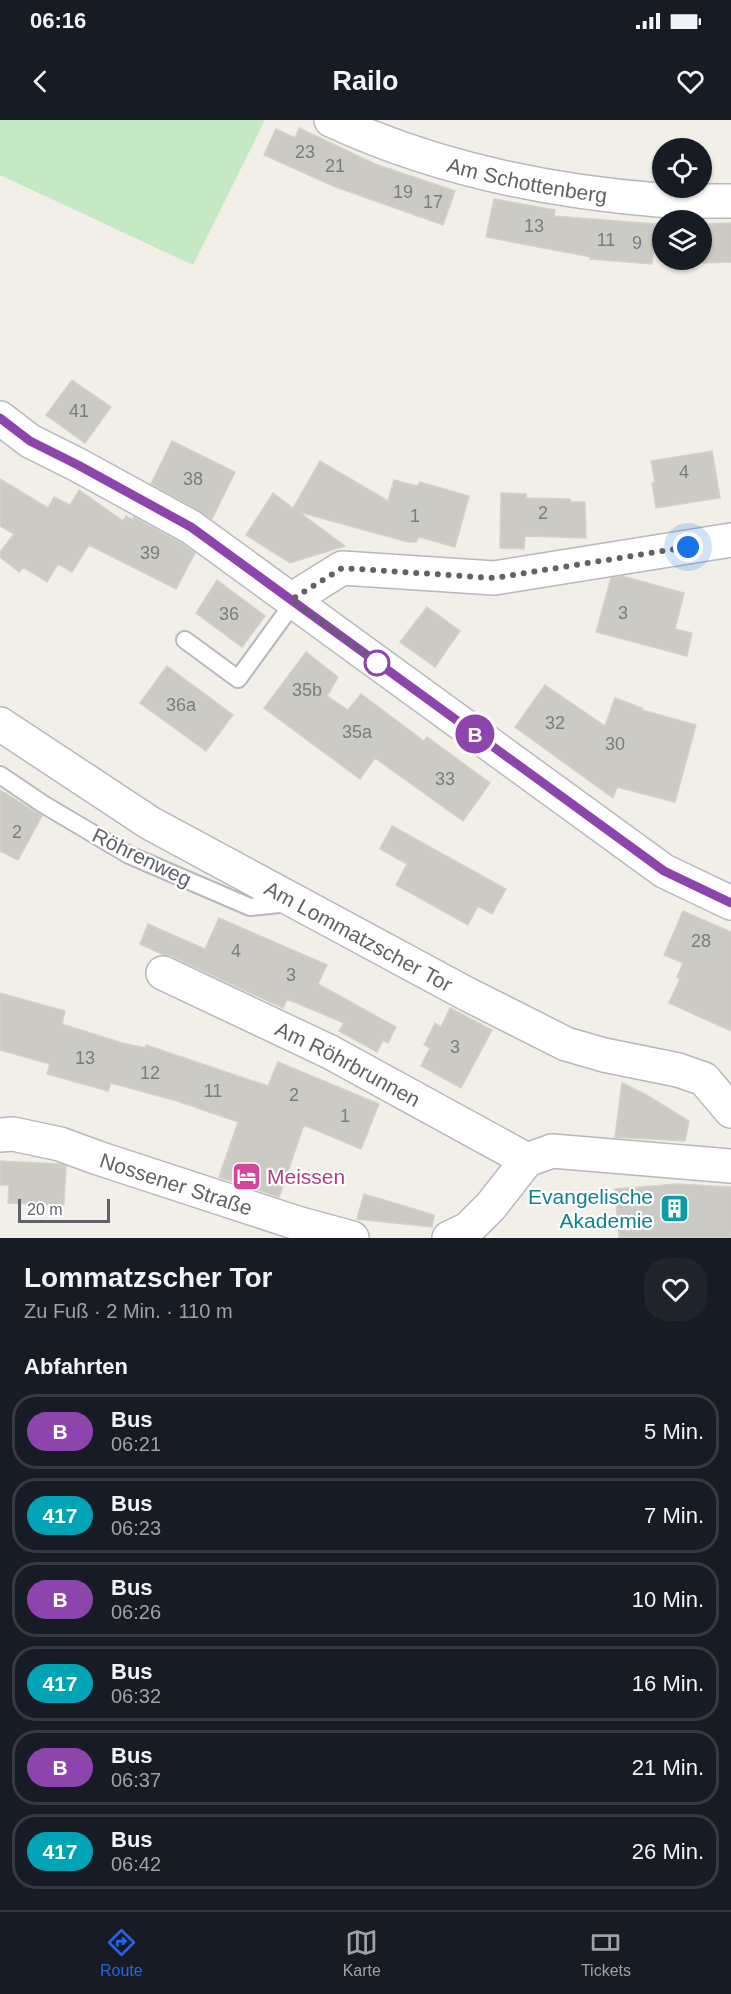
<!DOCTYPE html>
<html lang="de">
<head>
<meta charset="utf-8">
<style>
	:root { --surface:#171b24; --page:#20242c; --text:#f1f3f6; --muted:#9ea1a6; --line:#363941; --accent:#2563eb }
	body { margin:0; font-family:Helvetica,sans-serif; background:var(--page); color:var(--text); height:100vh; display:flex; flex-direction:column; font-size:22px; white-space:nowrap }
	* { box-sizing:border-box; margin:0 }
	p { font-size:20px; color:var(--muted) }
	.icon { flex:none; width:33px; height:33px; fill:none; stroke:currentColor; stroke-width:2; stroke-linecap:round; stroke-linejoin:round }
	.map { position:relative; height:1118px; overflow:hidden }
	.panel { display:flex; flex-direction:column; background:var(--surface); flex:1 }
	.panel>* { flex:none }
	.badge { padding:0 12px; border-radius:20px; font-size:21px; line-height:39px }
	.buttons { position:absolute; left:652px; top:18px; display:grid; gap:12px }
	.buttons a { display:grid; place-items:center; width:60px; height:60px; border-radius:50%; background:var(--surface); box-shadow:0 2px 4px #0004; font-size:30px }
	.scale { position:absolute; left:18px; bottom:15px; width:92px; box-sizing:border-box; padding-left:6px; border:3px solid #5f6368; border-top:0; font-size:16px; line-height:21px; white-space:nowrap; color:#5f6368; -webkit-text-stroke:4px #fff; paint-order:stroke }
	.you { position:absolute; width:30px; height:30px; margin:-15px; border:4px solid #fff; border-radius:50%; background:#1a73e8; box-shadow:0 0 0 9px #1a73e833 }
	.map>.badge { position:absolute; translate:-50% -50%; box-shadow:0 0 0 3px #fff }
	h2 { padding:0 24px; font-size:22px; line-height:54px }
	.round { display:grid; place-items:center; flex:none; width:63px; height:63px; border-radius:24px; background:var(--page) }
	.head { display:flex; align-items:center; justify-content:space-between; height:102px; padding:0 24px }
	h1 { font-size:28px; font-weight:700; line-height:45px }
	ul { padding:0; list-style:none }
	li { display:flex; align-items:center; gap:18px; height:75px; margin:0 12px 9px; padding:0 12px; border:3px solid var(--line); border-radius:24px }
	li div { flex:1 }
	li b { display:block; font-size:22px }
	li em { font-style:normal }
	li .badge { min-width:66px; font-weight:700; text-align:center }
	.status { display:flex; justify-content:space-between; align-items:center; height:42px; padding:0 30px; background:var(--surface); direction:ltr }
	.status svg { height:16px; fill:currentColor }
	header { display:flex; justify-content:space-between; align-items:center; height:78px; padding:0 24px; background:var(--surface); font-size:27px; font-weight:700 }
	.tabs { display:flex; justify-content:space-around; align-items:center; height:84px; border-top:2px solid var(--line); background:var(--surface); font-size:16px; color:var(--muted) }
	.tabs a { display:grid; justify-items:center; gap:3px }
	.tabs .on { color:var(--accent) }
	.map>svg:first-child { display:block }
</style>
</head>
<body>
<div class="status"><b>06:16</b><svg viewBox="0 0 49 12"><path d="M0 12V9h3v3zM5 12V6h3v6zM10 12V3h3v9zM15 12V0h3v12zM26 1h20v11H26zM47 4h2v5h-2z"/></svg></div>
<header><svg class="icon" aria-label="back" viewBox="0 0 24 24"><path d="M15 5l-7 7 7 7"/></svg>Railo<svg class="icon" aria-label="heart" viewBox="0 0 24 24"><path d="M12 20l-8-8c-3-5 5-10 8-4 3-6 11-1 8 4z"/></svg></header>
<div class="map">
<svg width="731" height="1118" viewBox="0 0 731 1118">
	<rect width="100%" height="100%" fill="#f1efe8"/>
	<path fill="#c5e8c5" d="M0 0H265L193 145 0 55Z"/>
	<path fill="#cccac5" stroke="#d6d1c6" stroke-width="1.5" d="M299 8 375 44 455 71 443 105 333 66 264 35 276 9 295 18Z
		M494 79 555 90 554 96 656 104 652 144 590 139 591 137 486 117Z
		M731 103V142L702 143V104Z
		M72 260 111 287 85 323 46 295Z
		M172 321 235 352 212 399 151 364Z
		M712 331 720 378 656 388 652 363 655 362 651 341Z
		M320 341 388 381 394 360 417 366 420 362 469 376 455 427 419 417 416 422H408L299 392 345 426 290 443 246 415 273 373 293 388Z
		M0 359 48 388 54 377 70 385 79 370 123 401 126 396 133 400 134 397 181 423 195 433 176 469 89 425 72 452 58 444 47 462 23 447 19 452 0 437V432L14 414 0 406Z
		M501 373 526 374V378L570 379 571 382H585L586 418 525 416 524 429 500 428Z
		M622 456 684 473 675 509 692 513 687 536 596 512 611 458Z
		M217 460 265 496 242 527 196 493Z
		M427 487 460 511 435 547 400 522Z
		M306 532 338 557 327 576 348 590 361 574 424 621 427 617 490 663 463 701 375 638 360 659 264 588Z
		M167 546 233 595 206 631 140 583Z
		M545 565 605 606 615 578 642 588V590L696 605 675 682 617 667 613 678 515 607Z
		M0 670 42 696 18 740 0 731Z
		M392 706 506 769 492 794 478 786 468 805 396 765 407 744 380 729Z
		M683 791 731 812V911L669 883 680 859 677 857 683 843 664 835Z
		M219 798 327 845 318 864 396 907 388 923 383 920 377 932 339 911 344 903 287 879 283 888 171 836 162 834 140 824 148 804 205 829Z
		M0 873 65 891 62 904 122 923 146 928V925L268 966 278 942 379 984 361 1029 304 1005 279 1077 219 1057 238 1002 177 981 111 963 108 971 47 954 50 944 0 930Z
		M450 888 492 910 461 968 421 946 430 928 424 925 435 903 441 907Z
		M622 963 645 974 689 1001 685 1021 615 1017Z
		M0 1041 60 1044 66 1046 64 1085 8 1083 9 1065H0Z
		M677 1064 731 1067V1118H619L615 1069Z
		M364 1074 434 1095 432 1107 357 1099Z"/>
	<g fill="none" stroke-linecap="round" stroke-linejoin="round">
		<defs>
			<path id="lane" d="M185 520 238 559 294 482
				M0 655 43 684 129 735 250 787 289 783"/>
			<g id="street">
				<path id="s1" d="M331 0C434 48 545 71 658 80 682 82 707 81 731 81"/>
				<path d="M291 480 342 448 494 458 731 420"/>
				<path id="s2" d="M0 604 150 703 465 873 566 924 604 935 678 950 704 959 731 991"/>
				<path id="s3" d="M163 853 330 932 527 1040"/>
				<path id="s4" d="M0 1015 13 1014 60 1024 98 1038 297 1103 352 1118"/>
				<path d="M449 1118 468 1109 491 1086 527 1040 552 1031 731 1046"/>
			</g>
			<path id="secondary" d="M0 298 30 321 78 345 191 407 664 751 731 783"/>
		</defs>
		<use href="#lane" stroke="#b5b8bc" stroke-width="20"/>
		<use href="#street" stroke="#b5b8bc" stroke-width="36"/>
		<use href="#secondary" stroke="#b6babf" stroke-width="36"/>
		<use href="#lane" stroke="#fff" stroke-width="16"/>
		<use href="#street" stroke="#fff" stroke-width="33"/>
		<use href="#secondary" stroke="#fff" stroke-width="33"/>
	</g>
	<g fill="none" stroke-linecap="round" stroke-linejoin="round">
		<defs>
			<path id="line" d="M0 298 30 321 78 345 191 407 664 751 731 783"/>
		</defs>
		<use href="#line" stroke="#fff" stroke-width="14"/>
		<use href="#line" stroke="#8e44ad" stroke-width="9"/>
		<path stroke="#5f6368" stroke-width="6" stroke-dasharray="0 10.8" d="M377 543 380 545 291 480 342 448 494 458 688 427"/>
	</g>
	<defs>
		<symbol id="hotel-square" viewBox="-11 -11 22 22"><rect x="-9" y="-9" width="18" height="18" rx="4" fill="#d1479c" stroke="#fff"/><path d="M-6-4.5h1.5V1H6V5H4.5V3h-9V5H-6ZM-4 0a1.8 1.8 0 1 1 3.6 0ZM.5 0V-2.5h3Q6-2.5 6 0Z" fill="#fff"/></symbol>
		<symbol id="building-square" viewBox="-11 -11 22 22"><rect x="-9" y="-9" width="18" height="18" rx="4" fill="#0f9aa8" stroke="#fff"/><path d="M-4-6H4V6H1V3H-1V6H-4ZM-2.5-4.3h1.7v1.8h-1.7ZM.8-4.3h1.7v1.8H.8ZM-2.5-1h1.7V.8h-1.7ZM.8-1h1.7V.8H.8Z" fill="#fff"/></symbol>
	</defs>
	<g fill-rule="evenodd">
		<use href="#hotel-square" x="230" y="1040" width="33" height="33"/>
		<use href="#building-square" x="658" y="1072" width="33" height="33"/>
	</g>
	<circle fill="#fff" stroke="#8e44ad" stroke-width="3" cx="377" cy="543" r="12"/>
	<g text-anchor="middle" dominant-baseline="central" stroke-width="4.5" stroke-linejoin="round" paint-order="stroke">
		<g font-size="18" fill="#7a7d7f">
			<text x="305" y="32">23</text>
			<text x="335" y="46">21</text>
			<text x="403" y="72">19</text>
			<text x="433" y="82">17</text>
			<text x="534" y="106">13</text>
			<text x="606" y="120">11</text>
			<text x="637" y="123">9</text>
			<text x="79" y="291">41</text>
			<text x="684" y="352">4</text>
			<text x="193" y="359">38</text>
			<text x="543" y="393">2</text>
			<text x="415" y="396">1</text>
			<text x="150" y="433">39</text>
			<text x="623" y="493">3</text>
			<text x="229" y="494">36</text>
			<text x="307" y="570">35b</text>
			<text x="181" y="585">36a</text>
			<text x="555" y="603">32</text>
			<text x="357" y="612">35a</text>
			<text x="615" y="624">30</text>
			<text x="445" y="659">33</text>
			<text x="17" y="712">2</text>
			<text x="701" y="821">28</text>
			<text x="236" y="831">4</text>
			<text x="291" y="855">3</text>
			<text x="455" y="927">3</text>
			<text x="85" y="938">13</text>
			<text x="150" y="953">12</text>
			<text x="213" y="971">11</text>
			<text x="294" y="975">2</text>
			<text x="345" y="996">1</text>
		</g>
		<g font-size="21" fill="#5f6368" stroke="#fff">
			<text stroke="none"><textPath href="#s1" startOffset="206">Am Schottenberg</textPath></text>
			<text transform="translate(142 737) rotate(26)">Röhrenweg</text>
			<text stroke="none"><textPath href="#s2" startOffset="417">Am Lommatzscher Tor</textPath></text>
			<text stroke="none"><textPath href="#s3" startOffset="206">Am Röhrbrunnen</textPath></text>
			<text stroke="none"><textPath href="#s4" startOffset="184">Nossener Straße</textPath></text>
		</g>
		<g font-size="21" fill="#b23c85" stroke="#fff" text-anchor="start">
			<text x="267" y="1056">Meissen</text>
		</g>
		<g font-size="21" fill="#0d838f" stroke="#fff" text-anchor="end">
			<text x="653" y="1076">Evangelische<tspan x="653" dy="24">Akademie</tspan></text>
		</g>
	</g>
</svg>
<div class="buttons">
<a><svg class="icon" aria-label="locate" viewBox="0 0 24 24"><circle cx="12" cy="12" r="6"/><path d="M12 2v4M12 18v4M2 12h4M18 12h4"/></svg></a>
<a><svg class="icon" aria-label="layers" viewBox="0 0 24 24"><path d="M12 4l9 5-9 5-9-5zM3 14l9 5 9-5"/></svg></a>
</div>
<div class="scale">20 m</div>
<div class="you" style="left:688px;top:427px"></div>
<b class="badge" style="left:475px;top:614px;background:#8e44ad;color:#fff">B</b>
</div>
<section class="panel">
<div class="head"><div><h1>Lommatzscher Tor</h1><p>Zu Fuß · 2 Min. · 110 m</p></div><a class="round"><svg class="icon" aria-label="heart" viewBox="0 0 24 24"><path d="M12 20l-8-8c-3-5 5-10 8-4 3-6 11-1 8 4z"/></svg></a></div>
<h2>Abfahrten</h2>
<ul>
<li><span class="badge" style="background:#8e44ad;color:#fff">B</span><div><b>Bus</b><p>06:21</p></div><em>5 Min.</em></li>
<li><span class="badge" style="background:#00a3b4;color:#fff">417</span><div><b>Bus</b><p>06:23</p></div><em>7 Min.</em></li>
<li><span class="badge" style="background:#8e44ad;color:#fff">B</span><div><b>Bus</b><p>06:26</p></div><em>10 Min.</em></li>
<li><span class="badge" style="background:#00a3b4;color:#fff">417</span><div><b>Bus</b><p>06:32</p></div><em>16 Min.</em></li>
<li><span class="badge" style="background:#8e44ad;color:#fff">B</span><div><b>Bus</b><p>06:37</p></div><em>21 Min.</em></li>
<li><span class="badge" style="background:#00a3b4;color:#fff">417</span><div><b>Bus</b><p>06:42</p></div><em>26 Min.</em></li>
</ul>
</section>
<nav class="tabs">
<a class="on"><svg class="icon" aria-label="directions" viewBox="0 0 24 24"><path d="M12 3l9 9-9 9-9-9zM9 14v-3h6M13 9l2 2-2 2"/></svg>Route</a>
<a><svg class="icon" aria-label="map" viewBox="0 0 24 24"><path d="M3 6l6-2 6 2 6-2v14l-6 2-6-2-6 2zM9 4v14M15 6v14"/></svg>Karte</a>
<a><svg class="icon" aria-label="tickets" viewBox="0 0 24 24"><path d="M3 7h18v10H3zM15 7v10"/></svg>Tickets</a>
</nav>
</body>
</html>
